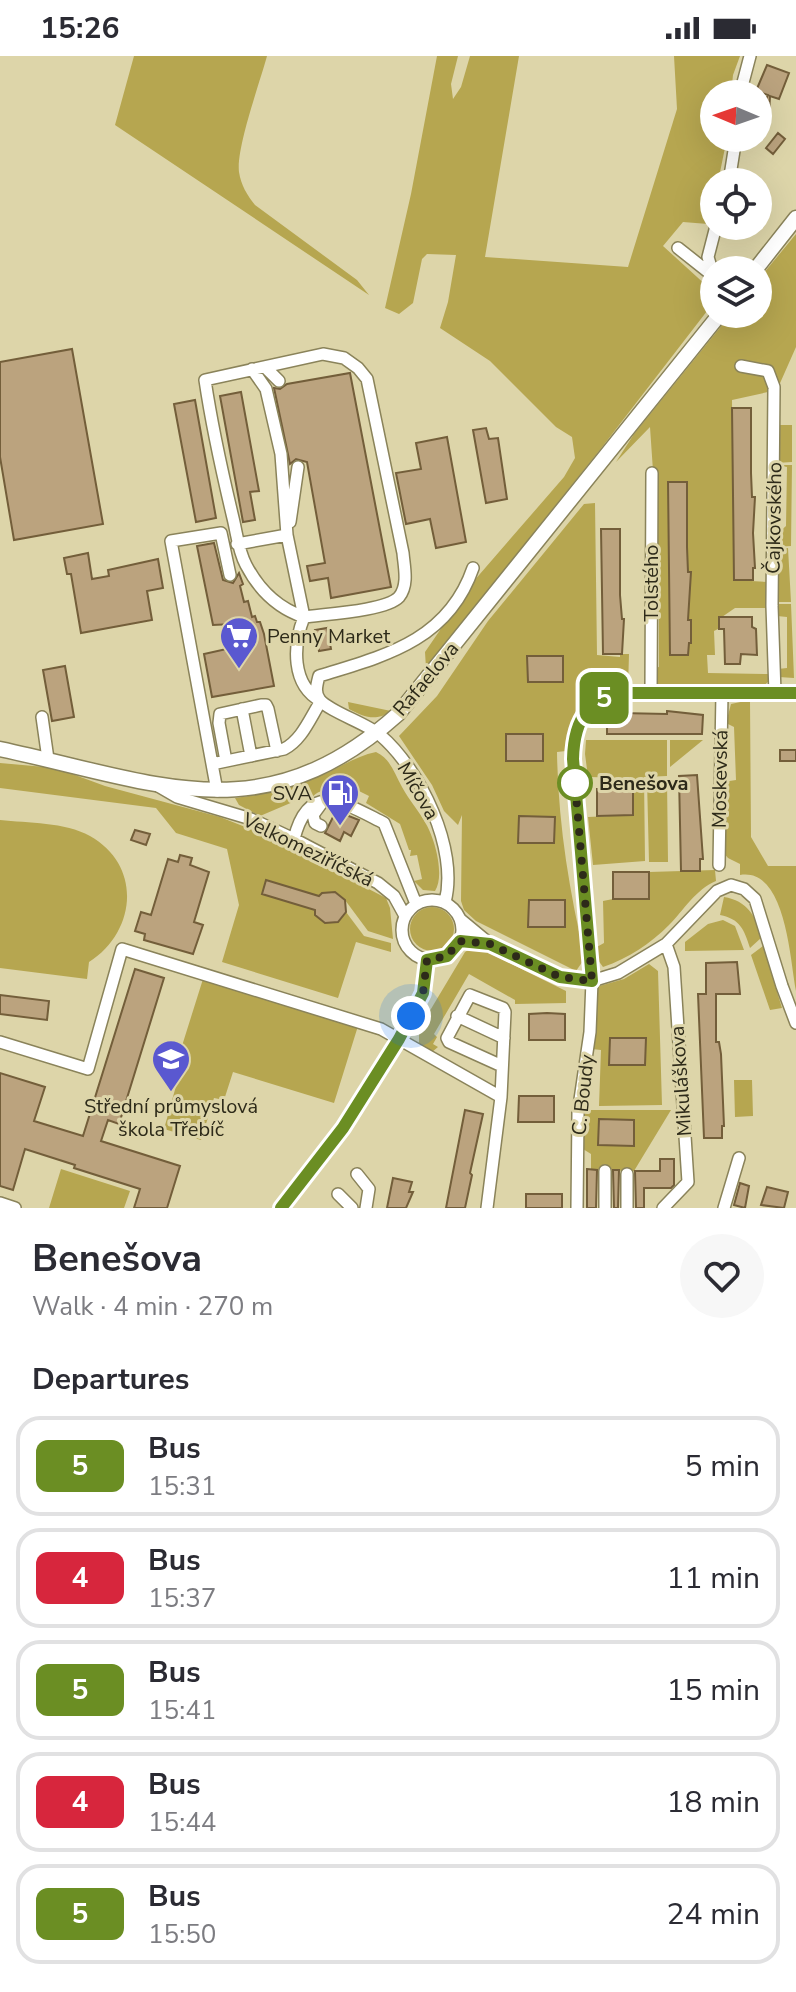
<!DOCTYPE html>
<html lang="en">
<head>
<meta charset="utf-8">
<style>
	:root { --surface:#fff; --page:#f7f7f7; --text:#2b2b33; --muted:#7c7c81; --line:#e1e1e2 }
	body { margin:0; font-family:"Nunito Sans",sans-serif; background:var(--page); color:var(--text); height:100vh; display:flex; flex-direction:column; font-size:30px; white-space:nowrap }
	* { box-sizing:border-box; margin:0 }
	p { font-size:26px; color:var(--muted) }
	.icon { flex:none; width:44px; height:44px; fill:none; stroke:currentColor; stroke-width:2; stroke-linecap:round; stroke-linejoin:round }
	.map { position:relative; height:1152px; overflow:hidden }
	.sheet { display:flex; flex-direction:column; background:var(--surface); flex:1 }
	.sheet>* { flex:none }
	.badge { padding:0 16px; border-radius:12px; font-size:28px; line-height:52px }
	.needle { width:52px; rotate:272deg }
	.fabs { position:absolute; left:700px; top:24px; display:grid; gap:16px }
	.fabs a { display:grid; place-items:center; width:72px; height:72px; border-radius:50%; background:var(--surface); box-shadow:0 8px 32px #0002; font-size:40px }
	.you { position:absolute; width:40px; height:40px; margin:-20px; border:6px solid #fff; border-radius:50%; background:#1a73e8; box-shadow:0 0 0 12px #1a73e833 }
	.map>.badge { position:absolute; translate:-50% -50%; box-shadow:0 0 0 4px #fff }
	h2 { padding:0 32px; font-size:30px; line-height:72px }
	.round { display:grid; place-items:center; flex:none; width:84px; height:84px; border-radius:42px; background:var(--page) }
	.headline { display:flex; align-items:center; justify-content:space-between; height:136px; padding:0 32px }
	h1 { font-size:38px; font-weight:700; line-height:60px }
	ul { padding:0; list-style:none }
	li { display:flex; align-items:center; gap:24px; height:100px; margin:0 16px 12px; padding:0 16px; border:4px solid var(--line); border-radius:24px }
	li div { flex:1 }
	li b { display:block; font-size:30px }
	li em { font-style:normal }
	li .badge { min-width:88px; font-weight:700; text-align:center }
	.status { display:flex; justify-content:space-between; align-items:center; height:56px; padding:0 40px; background:var(--surface); direction:ltr }
	.status svg { height:22px; fill:currentColor }
	.map>svg:first-child { display:block }
</style>
</head>
<body>
<div class="status"><b>15:26</b><svg viewBox="0 0 49 12"><path d="M0 12V9h3v3zM5 12V6h3v6zM10 12V3h3v9zM15 12V0h3v12zM26 1h20v11H26zM47 4h2v5h-2z"/></svg></div>
<div class="map">
<svg width="796" height="1152" viewBox="0 0 796 1152">
	<rect width="100%" height="100%" fill="#ddd5a9"/>
	<path fill="#b6a650" d="M134 0H267C260 26 236 92 239 116 241 129 247 139 255 149L357 224 369 239 115 69Z
		M437 0H458L451 28 453 43 461 31 470 0H519L485 201 628 211 677 53 674 0H740L733 19 731 38H714V82H727L718 126H714V147L708 168 683 166 663 190 708 231 714 238V246L599 395 426 612 425 596 473 526 564 421 575 402 572 381 556 371 490 305 440 272 448 246 456 199 427 198 422 203 413 247 399 258 385 252 411 138Z
		M796 178V291L777 334 732 344 734 524 768 526V552H735L719 563 718 573 714 575 715 599H707L708 617 769 618V625L760 633 658 632 654 630 647 613 659 611V498L647 494V487L658 488 650 371 616 406 634 378 731 258H758V224Z
		M776 369H792V406L776 407Z
		M777 409H792L791 490 775 491V480L786 470 787 411Z
		M595 447 597 599 620 601V598H629L628 632C589 639 571 655 566 695L557 696C558 766 569 834 585 902L576 915 476 865 464 854 461 845 462 759 458 769 444 755 432 729 399 680 437 640 488 565 584 448Z
		M788 492 791 546H775V494Z
		M775 548H791L794 622 779 621 778 613 787 612V561L777 560Z
		M750 644 751 781 768 810H796V935C790 904 786 811 740 819V808L728 802 723 796V726L736 724 734 671 726 667 731 648Z
		M348 646 391 655C376 666 364 661 349 653Z
		M586 684H667V720L644 721 645 805 593 809 588 761 632 759 633 722 588 721 585 698Z
		M670 684H703L670 711Z
		M376 696C391 703 394 717 402 731 409 744 419 755 426 768 435 783 445 820 435 835L423 834 414 825 422 823 417 799 410 800 411 794H409L400 768 366 747 369 740 347 729 344 736C331 732 321 732 311 742L307 740 260 760 239 749 235 742C265 738 292 733 320 720 339 712 356 700 376 696Z
		M0 707 56 712 105 730 220 761 263 778 386 842 390 852 393 883 368 875 345 844 335 836 323 837 319 840 316 859 325 867 338 866 346 856 364 880 391 887V896L356 886 338 942 222 906 239 849 227 793 176 777 156 752 0 732Z
		M647 724H667L668 806H649Z
		M0 764C28 767 65 766 90 780 143 810 136 876 89 906L87 923 0 912Z
		M715 814 716 825C695 834 684 854 669 869 650 888 629 902 603 911L595 900V892L604 887 603 845 613 843 649 816Z
		M724 841C747 845 756 859 761 882L750 892C744 873 740 863 720 859Z
		M410 873a22 22 0 1 1 44 0a22 22 0 1 1-44 0Z
		M723 864 735 870 744 894 685 895V886L708 868Z
		M475 890 566 935V947L515 948V944L469 918 434 978 437 981 433 988 438 991 432 996 419 988V973L465 896Z
		M763 890 782 952 770 954 751 899Z
		M649 908 658 915 662 1049 599 1050 601 994 592 993 596 931 624 923Z
		M203 923 358 970 334 1047 233 1016 224 1044 214 1042 201 1084 164 1073 176 1030 170 1028Z
		M734 1024H752L753 1060 735 1061Z
		M585 1054H671L634 1115 591 1114V1098L583 1093Z
		M61 1113 130 1135 124 1152H49Z"/>
	<path fill="#bba37e" stroke="#735e3a" stroke-width="2" d="M767 9 789 17 779 43 770 40 769 59 758 58 768 39 756 35Z
		M778 77 785 83 773 98 766 92Z
		M72 293 103 468 14 484 0 401V306Z
		M350 317 391 531 331 542 328 522 310 525 307 510 325 507 307 406 296 403 290 408 274 332 280 333 287 328Z
		M241 336 259 435 250 436 255 464 243 466 220 340Z
		M195 344 216 462 196 466 174 348Z
		M732 352H751V417L752 441H755L753 477 755 512H753V524H734Z
		M486 372 489 383 498 382 507 443 486 447 473 374Z
		M447 381 466 486 436 492 430 463 406 468 396 417 421 413 416 387Z
		M668 426H687V491L688 516H691L688 564H691V587H689L688 599H670Z
		M601 473H620V539L622 563H624L622 598H603Z
		M214 487 223 524 233 527 239 517 243 528 240 530 244 546 248 545 252 561 255 560 257 566H260L264 578 274 630 212 641 204 598 240 590 233 568 213 569 197 490Z
		M88 497 92 523 109 520 108 514 158 503 163 532 147 535 152 564 81 577 71 518H67L64 502Z
		M719 561H752V571L756 573 757 599 741 598 740 608H725L724 573H719Z
		M327 572 331 593 319 595 315 574Z
		M527 600H563V626H528Z
		M65 610 74 661 52 665 43 614Z
		M667 655 703 659 702 678H607V660H619L620 657 667 658Z
		M506 678H543V705H506Z
		M780 694H796V705H780Z
		M697 719 703 803H700V815H681L679 720Z
		M597 733H633V759L597 760Z
		M336 755 359 764 351 780 344 776 340 785 325 777Z
		M519 760 555 761 554 787H518Z
		M135 774 150 778 146 789 131 784Z
		M180 799 192 802 190 809 209 816 194 866 203 869 193 898 144 884 145 878 135 875 141 856 151 859 168 803 178 806Z
		M613 816H649V843H613Z
		M266 824 319 840 322 837 335 836 345 844 346 856 338 866 325 867 315 859V854L262 838Z
		M529 844H565V871H528Z
		M737 906 740 938H716V986H719L721 998 724 1070H722V1082H704L698 938H706V907Z
		M135 913 164 922 119 1068 108 1064 101 1085 180 1110 167 1152H134L140 1133 74 1112 75 1109 25 1093 13 1134 0 1130V1017L45 1031 34 1065 83 1080Z
		M0 939 49 945 47 964 0 958Z
		M547 957 565 958V984H529V958Z
		M610 982H646L645 1009H609Z
		M519 1040H554V1066H518Z
		M465 1054 483 1058 470 1117 472 1119 465 1152H446Z
		M599 1063 634 1064V1090L598 1089Z
		M660 1103H674V1129L671 1132H644V1152H636L635 1115H660Z
		M587 1113 597 1114 596 1152H587Z
		M613 1114H619L618 1152H614Z
		M393 1122 412 1126 409 1136H413L406 1152H387Z
		M740 1127 749 1130 745 1152 734 1149Z
		M767 1131 788 1136 784 1152 761 1149Z
		M526 1138H562V1152H526Z"/>
	<g fill="none" stroke-linecap="round" stroke-linejoin="round">
		<defs>
			<path id="minor" d="M740 38 750 0
				M729 126 736 82
				M678 192 712 219
				M714 221 708 201 716 170
				M741 310 768 315 774 331 772 550 775 637
				M265 311 279 325
				M252 313 266 333 281 398 287 479
				M290 466 298 411
				M651 637 652 417
				M242 653 251 700
				M42 661 48 703
				M226 705 219 667 220 658 261 649H266L268 653 277 695
				M212 708 284 693C302 684 310 662 321 645 291 629 293 589 304 561 324 558 386 555 399 541 409 529 404 510 403 497L367 323 358 312 344 302 323 298 205 324C212 371 222 416 233 462 237 478 238 494 246 509 259 534 277 552 304 561L287 479 237 488
				M158 730 177 741 251 763 294 783 378 827 394 840 405 860
				M217 735 171 485 221 477 230 519
				M321 770 315 767 313 759 321 748
				M294 783C309 722 346 748 384 767L416 848
				M719 809 722 637
				M402 874a30 30 0 1 1 60 0a30 30 0 1 1-60 0Z
				M445 846C459 793 420 713 380 679 366 667 330 656 320 644 314 637 317 628 319 620 384 600 448 585 473 512
				M461 864 490 888 560 921 592 925 618 917 666 888 717 835 731 829 744 833 755 843 782 930 796 967
				M457 960 504 982
				M0 986 88 1013 122 893 381 973 501 1041 487 1152
				M501 1041 505 956 503 952 470 939 447 982 449 986 502 1010
				M605 1115V1152
				M357 1118 369 1133 366 1152
				M627 1118V1152
				M338 1138 352 1152
				M0 1147 15 1152
				M281 1152 343 1072 399 983 423 937 427 904
				M577 1152 578 1057 590 976 592 925 573 703C574 671 585 647 617 638L796 637
				M663 1152 688 1126 674 911 666 888
				M724 1152 739 1102"/>
			<path id="major" d="M755 214 796 162
				M0 693C156 726 262 780 398 658L720 258"/>
		</defs>
		<use href="#minor" stroke="#8a835a" stroke-width="14"/>
		<use href="#major" stroke="#8a835a" stroke-width="17"/>
		<use href="#minor" stroke="#fff" stroke-width="11"/>
		<use href="#major" stroke="#fff" stroke-width="14"/>
	</g>
	<g fill="none" stroke-linecap="round" stroke-linejoin="round">
		<defs>
			<path id="line" d="M281 1152 343 1072 399 983 423 937 427 904 447 900 460 885 490 888 560 921 592 925 573 703C574 662 589 640 631 637H796"/>
		</defs>
		<use href="#line" stroke="#fff" stroke-width="18"/>
		<use href="#line" stroke="#6b8e23" stroke-width="12"/>
		<path stroke="#2d2a19" stroke-width="8" stroke-dasharray="0 14.4" d="M411 960 423 937 427 904 447 900 460 885 490 888 560 921 592 925 575 727"/>
	</g>
	<defs>
		<symbol id="supermarket-pin" viewBox="-11 -11 22 30"><path d="M0 17L-7.5 6A9.5 9.5 0 1 1 7.5 6Z" fill="#5a58d0" stroke="#ddd5a9"/><path d="M-6-5.5h2.5l.6 2H6L4.5 2H-2.5L-4.4-4H-6ZM-1.5 3.2a1.3 1.3 0 1 0 .1 0ZM3 3.2a1.3 1.3 0 1 0 .1 0Z" fill="#fff"/></symbol>
		<symbol id="fuel-pin" viewBox="-11 -11 22 30"><path d="M0 17L-7.5 6A9.5 9.5 0 1 1 7.5 6Z" fill="#5a58d0" stroke="#ddd5a9"/><path d="M-5.5-6h7V0h2V4h1.3V-2.5L3-4.5l.8-.8L6-3V5H2.5V1h-1V6h-7ZM-4.2-4.7v3.2H.2V-4.7Z" fill="#fff"/></symbol>
		<symbol id="university-pin" viewBox="-11 -11 22 30"><path d="M0 17L-7.5 6A9.5 9.5 0 1 1 7.5 6Z" fill="#5a58d0" stroke="#ddd5a9"/><path d="M0-5L7-2L0 1L-7-2ZM-4 1L0 2.5L4 1V4Q0 6-4 4Z" fill="#fff"/></symbol>
	</defs>
	<g fill-rule="evenodd">
		<use href="#supermarket-pin" x="217" y="558" width="44" height="60"/>
		<use href="#fuel-pin" x="318" y="715" width="44" height="60"/>
		<use href="#university-pin" x="149" y="981" width="44" height="60"/>
	</g>
	<circle fill="#fff" stroke="#6b8e23" stroke-width="4" cx="575" cy="727" r="16"/>
	<g text-anchor="middle" dominant-baseline="central" stroke-width="6" stroke-linejoin="round" paint-order="stroke">
		<g font-size="20" fill="#2d2a19" stroke="#ddd5a9">
			<text transform="translate(774 462) rotate(-89)">Čajkovského</text>
			<text transform="translate(651 527) rotate(-90)">Tolstého</text>
			<text transform="translate(426 623) rotate(-50)">Rafaelova</text>
			<text transform="translate(720 723) rotate(-89)">Moskevská</text>
			<text transform="translate(418 735) rotate(60)">Míčova</text>
			<text transform="translate(308 794) rotate(26)">Velkomeziříčská</text>
			<text transform="translate(681 1025) rotate(-94)">Mikuláškova</text>
			<text transform="translate(583 1039) rotate(-84)">C. Boudy</text>
		</g>
		<g font-size="20" fill="#2d2a19" stroke="#ddd5a9" text-anchor="start">
			<text x="267" y="580">Penny Market</text>
			<text x="312" y="737" text-anchor="end">SVA</text>
			<text x="171" y="1050" text-anchor="middle">Střední průmyslová<tspan x="171" dy="23">škola Třebíč</tspan></text>
		</g>
		<g font-size="20" font-weight="bold" fill="#2d2a19" stroke="#ddd5a9" text-anchor="start">
			<text x="599" y="727">Benešova</text>
		</g>
	</g>
</svg>
<div class="fabs">
<a><svg class="needle" viewBox="-14 -14 28 28"><path d="M0-13l5 13h-10z" fill="#e53935"/><path d="M0 13l5-13h-10z" fill="#7c7c81"/></svg></a>
<a><svg class="icon" aria-label="locate" viewBox="0 0 24 24"><circle cx="12" cy="12" r="6"/><path d="M12 2v4M12 18v4M2 12h4M18 12h4"/></svg></a>
<a><svg class="icon" aria-label="layers" viewBox="0 0 24 24"><path d="M12 4l9 5-9 5-9-5zM3 14l9 5 9-5"/></svg></a>
</div>
<div class="you" style="left:411px;top:960px"></div>
<b class="badge" style="left:604px;top:642px;background:#6b8e23;color:#fff">5</b>
</div>
<section class="sheet">
<div class="headline"><div><h1>Benešova</h1><p>Walk · 4 min · 270 m</p></div><a class="round"><svg class="icon" aria-label="heart" viewBox="0 0 24 24"><path d="M12 20l-8-8c-3-5 5-10 8-4 3-6 11-1 8 4z"/></svg></a></div>
<h2>Departures</h2>
<ul>
<li><span class="badge" style="background:#6b8e23;color:#fff">5</span><div><b>Bus</b><p>15:31</p></div><em>5 min</em></li>
<li><span class="badge" style="background:#d7263d;color:#fff">4</span><div><b>Bus</b><p>15:37</p></div><em>11 min</em></li>
<li><span class="badge" style="background:#6b8e23;color:#fff">5</span><div><b>Bus</b><p>15:41</p></div><em>15 min</em></li>
<li><span class="badge" style="background:#d7263d;color:#fff">4</span><div><b>Bus</b><p>15:44</p></div><em>18 min</em></li>
<li><span class="badge" style="background:#6b8e23;color:#fff">5</span><div><b>Bus</b><p>15:50</p></div><em>24 min</em></li>
</ul>
</section>
</body>
</html>
